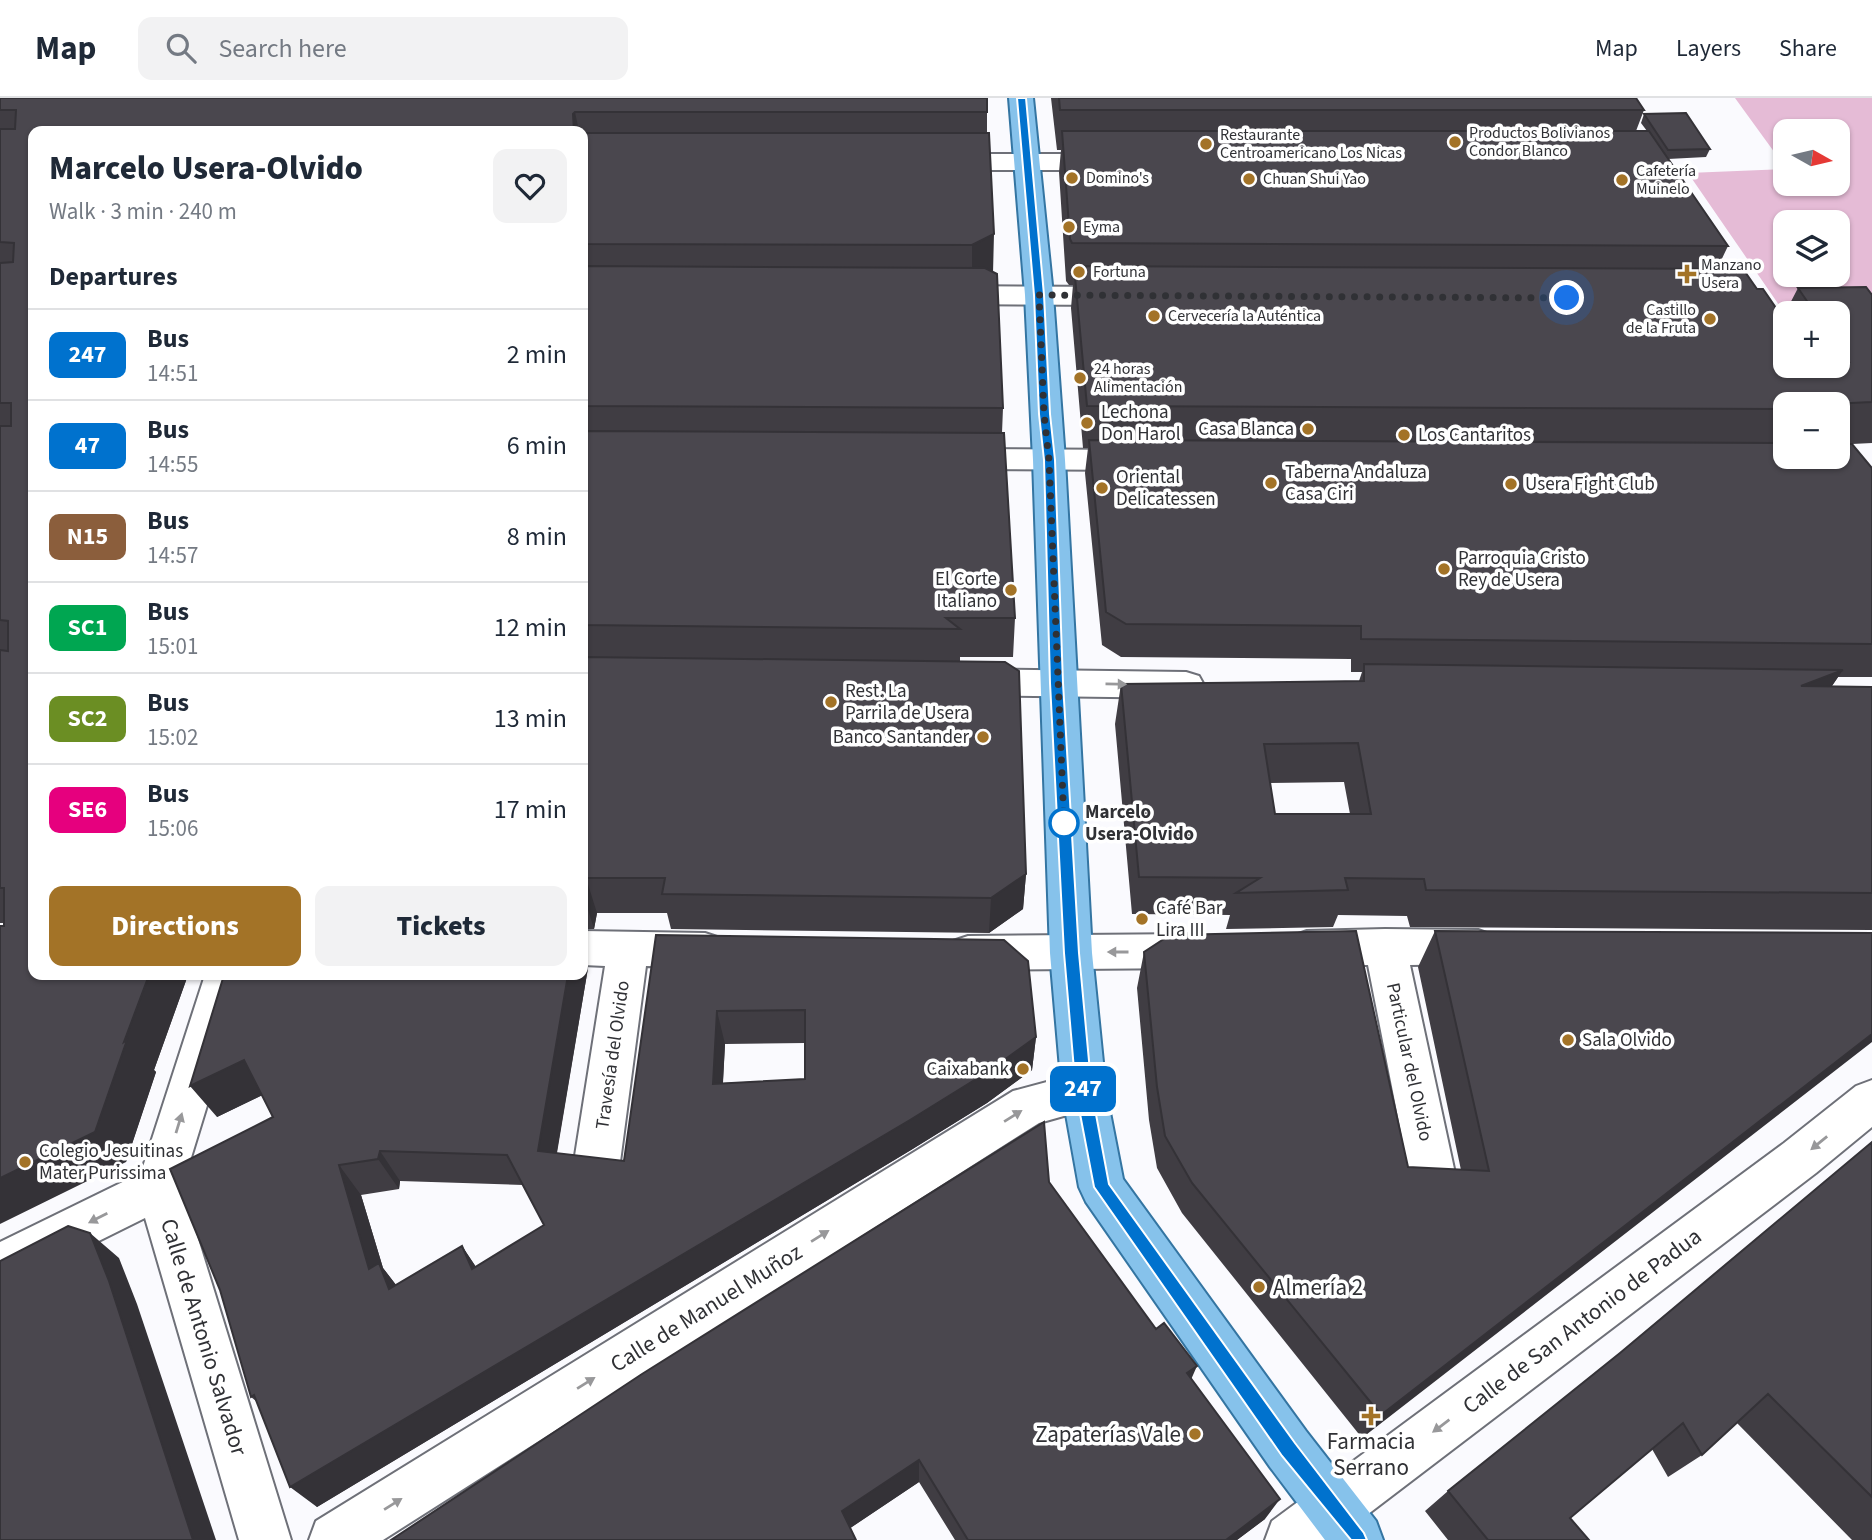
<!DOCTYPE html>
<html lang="en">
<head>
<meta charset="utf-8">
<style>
	:root { --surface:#fff; --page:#f2f2f3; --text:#1f2937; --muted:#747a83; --line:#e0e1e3; --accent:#a37327 }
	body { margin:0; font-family:"Source Sans 3",sans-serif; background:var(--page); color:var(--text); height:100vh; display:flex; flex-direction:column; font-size:26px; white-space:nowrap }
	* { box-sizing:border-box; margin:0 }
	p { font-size:23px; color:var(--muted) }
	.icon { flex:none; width:38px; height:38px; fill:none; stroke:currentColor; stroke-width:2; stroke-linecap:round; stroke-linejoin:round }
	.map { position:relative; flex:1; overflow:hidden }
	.panel { position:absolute; left:28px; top:28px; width:560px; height:854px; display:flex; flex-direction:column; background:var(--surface); border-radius:14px; box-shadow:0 2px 5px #0004 }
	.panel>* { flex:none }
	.badge { padding:0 14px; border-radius:10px; font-size:24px; line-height:46px }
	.needle { width:46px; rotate:98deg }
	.tools { position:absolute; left:1773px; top:21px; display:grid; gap:14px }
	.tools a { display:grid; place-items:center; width:77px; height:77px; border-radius:14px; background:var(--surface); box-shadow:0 2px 5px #0004; font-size:35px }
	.you { position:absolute; width:35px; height:35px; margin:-18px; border:5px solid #fff; border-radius:50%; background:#1a73e8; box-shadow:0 0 0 10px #1a73e833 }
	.map>.badge { position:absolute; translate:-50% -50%; box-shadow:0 0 0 4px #fff }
	h2 { padding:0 21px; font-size:26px; line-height:63px }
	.round { display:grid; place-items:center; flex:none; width:74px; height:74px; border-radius:14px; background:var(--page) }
	.summary { display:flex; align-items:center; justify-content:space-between; height:119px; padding:0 21px }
	h1 { font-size:33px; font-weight:800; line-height:52px }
	.primary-button { display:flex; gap:14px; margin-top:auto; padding:14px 21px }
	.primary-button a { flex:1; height:80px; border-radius:14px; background:var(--accent); color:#fff; font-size:28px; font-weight:800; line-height:80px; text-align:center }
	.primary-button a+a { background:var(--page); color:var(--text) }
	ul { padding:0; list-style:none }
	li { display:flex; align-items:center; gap:21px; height:91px; padding:0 21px; border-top:2px solid var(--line) }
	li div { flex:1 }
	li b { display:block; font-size:26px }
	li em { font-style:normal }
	li .badge { min-width:77px; font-weight:700; text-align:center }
	header { display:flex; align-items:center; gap:42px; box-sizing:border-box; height:98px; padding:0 35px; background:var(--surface); border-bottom:2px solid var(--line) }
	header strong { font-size:33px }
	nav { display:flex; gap:38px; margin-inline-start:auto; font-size:24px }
	.search { width:490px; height:63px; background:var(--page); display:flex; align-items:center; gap:18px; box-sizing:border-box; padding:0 24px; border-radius:14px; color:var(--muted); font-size:26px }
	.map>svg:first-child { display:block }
</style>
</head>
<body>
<header>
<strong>Map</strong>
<div class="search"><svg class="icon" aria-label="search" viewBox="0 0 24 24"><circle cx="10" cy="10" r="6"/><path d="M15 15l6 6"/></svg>Search here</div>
<nav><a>Map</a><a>Layers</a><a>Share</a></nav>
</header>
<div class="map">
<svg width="1872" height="1442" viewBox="0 0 1872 1442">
	<rect width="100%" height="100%" fill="#fafafe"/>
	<path fill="#e5bbd6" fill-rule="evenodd" d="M1735 0H1872V270L1838 215 1828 209 1781 210 1688 75 1785 71V86H1838V33H1785V69ZM1785 124H1838V177H1785Z"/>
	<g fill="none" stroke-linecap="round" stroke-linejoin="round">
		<defs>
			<path id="minor" d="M940 56H1111L1120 59 1124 64 1120 69 1111 72H940L931 69 927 64 931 59Z
				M945 188 1123 189 1133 192 1137 198 1133 204 1123 207 945 206 935 203 931 197 935 191Z
				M952 351 1137 352 1148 355 1153 362 1148 369 1137 372 952 371 941 368 936 361 941 354Z
				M966 571 1186 574 1199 578 1204 587 1199 596 1186 600 966 597 953 593 948 584 953 575Z
				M1385 831 1478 832 1492 837 1498 849 1492 861 1478 866 1410 867 1456 1080 1449 1095 1433 1101 1417 1095 1410 1080 1368 867H1307L1293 862 1287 850 1293 838 1307 833Z
				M583 833 705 835 720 840 726 852 720 864 705 869 646 868 620 1064 613 1079 597 1085 581 1079 574 1064 605 868 583 867Z
				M1194 836 1209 841 1215 853 1209 865 1194 870 968 872 953 867 947 855 953 843 968 838Z
				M205 877H247L182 1089 291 1442H239L145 1120 0 1192V1144L141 1075Z
				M1084 974 1099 980 1106 994 1099 1008 1039 1025 383 1442H309L316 1423 1013 993Z
				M1872 982V1029L1816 1075 1334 1442H1265L1272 1423 1784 1045 1856 988Z"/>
			<path id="major" d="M1009 0H1033L1053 197 1065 362 1092 855 1106 994 1123 1081 1306 1333 1376 1423 1383 1442H1325L1270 1369 1086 1104 1079 1089 1062 994 1050 855 1033 362 1025 197Z"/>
		</defs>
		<use href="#minor" stroke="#6e7078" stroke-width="4"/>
		<use href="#major" stroke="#3475a2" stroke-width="4"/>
		<use href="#minor" fill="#fff" fill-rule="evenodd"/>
		<use href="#major" fill="#86c2eb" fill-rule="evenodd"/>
	</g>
	<path fill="#403d43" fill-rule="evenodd" d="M0 0 987 14V35L993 174 1003 310 1002 335 1015 520 1013 559H960V563L1026 776 1023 811 989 835 671 831 667 815H597L594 831H583V33H33V877H188L154 972 156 974 126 1064 4 828V825H0Z
		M1051 0H1636L1644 12 1636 33H1647L1641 25 1644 16 1710 51 1706 59 1668 61 1728 148 1717 171 1757 191 1783 220 1785 216V268H1838V215H1785L1798 190 1872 197V345L1852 346 1872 370V579H1838L1832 588 1872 589V832L1410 829 1407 818 1338 817 1333 829 1226 831 1230 817 1132 816 1115 626 1121 586 1359 583 1362 574H1351V561L1121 559 1102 547 1085 375 1088 350H1083L1071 210 1073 187H1069L1066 183 1059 74 1061 52H1057ZM1785 306H1838V359H1785ZM1344 684 1350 716H1275L1270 685Z
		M1435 833 1872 835 1362 1340 1182 1115 1157 1070 1149 1022 1137 890 1144 854 1408 1069 1461 1072 1418 869Z
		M656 837 1036 939 1032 972 987 1005 911 1052 317 1409 256 1303 251 1299 273 1019 262 997 217 1019 224 877H583V856L588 870 557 1055 624 1063ZM805 945V981L723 985 725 946ZM400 1083 523 1087 544 1127 476 1169 462 1148 396 1187 383 1170 361 1097 399 1091Z
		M1872 1044V1442H1852L1737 1325 1702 1357 1668 1379 1652 1351 1570 1420 1589 1442H1448L1425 1413 1448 1393 1620 1255Z
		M1049 1084 1191 1281 1265 1421 1237 1442H955L919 1384 850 1430 391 1442Z"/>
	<path fill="#343237" d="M575 14 579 33H573V16Z
		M994 136 993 175 972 187V147Z
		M1843 572 1815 612 1801 588Z
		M1026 776 1023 811 989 835 991 800Z
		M586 780 597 815 594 831 583 795Z
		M583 856 588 870 552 1082 538 1053 568 877H583Z
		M149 877H188L154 972 156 974 126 1064 0 1126V1080L124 944Z
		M717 913 725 946 721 1017 713 986Z
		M1872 936V944L1362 1340 1381 1317Z
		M1036 939 1032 972 987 1005 911 1052 317 1409 290 1389Z
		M244 962 269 994 217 1019 190 988Z
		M380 1053 400 1083 399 1091 378 1061Z
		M339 1067 361 1097 383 1170 400 1192 391 1198 369 1171Z
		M90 1135 119 1160 137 1206 216 1442H193Z
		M462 1148 480 1175 472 1171Z
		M1197 1268 1186 1293 1187 1275Z
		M919 1362V1384L846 1433 842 1413Z
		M1280 1401 1265 1421 1237 1442H1226Z"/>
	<path fill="#4a474e" stroke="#343237" stroke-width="2" fill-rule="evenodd" d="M0 0H987V14H575L573 16 574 33H33V877H149L124 944 127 942 95 1034 0 1080V828H4V790H0V552L8 553V523L0 522V328H11V305H0V165L13 164 14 145 0 144V31H15L16 12H0Z
		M1059 0H1636L1644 12H1060Z
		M1686 15 1710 51 1668 52 1644 16Z
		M1062 33H1649L1728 148 1072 145 1070 141Z
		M583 35H989L994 136 972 147 583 146Z
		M583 168 985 170 997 176 1003 310 583 308Z
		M1074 168 1743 171 1757 191H1763L1785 223V268H1838V265L1849 264 1838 248V215H1810L1809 206 1798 190 1866 189 1872 197V304L1830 306H1785V311L1087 308Z
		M583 333 1004 335 1015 520H946L960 531 583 527Z
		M1089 342 1785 345V359H1838V346H1852L1872 370V546L1361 541V528L1126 526 1106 514Z
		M583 559 1005 564 1019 573 1026 776 991 800 662 796 665 780H586L583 795Z
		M1364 566 1843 572 1801 588 1872 589V795L1426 792 1424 781 1345 780 1348 792 1236 795 1260 780 1139 779 1121 586 1364 583ZM1358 645 1371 716H1275L1264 646Z
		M1356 833 1408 1069 1489 1073 1435 833 1872 835V936L1381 1317 1192 1085 1165 1038 1157 989 1144 854 1170 837Z
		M656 837 1004 842 1028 863 1036 939 989 973 910 1022 290 1389 254 1297 251 1299 220 1192 170 1071 273 1019 244 962 190 988 224 877H568L538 1053 624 1063ZM805 912V981L713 986 717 913ZM380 1053 507 1057 544 1127 472 1171 462 1148 389 1191 379 1165 369 1171 339 1067 378 1061Z
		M1044 1024 1049 1084 1156 1231 1164 1225 1197 1268 1187 1275 1280 1401 1226 1442H968L919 1362 842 1413 856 1442H391L642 1276Z
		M1872 1044V1399L1768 1296 1702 1357 1683 1325 1570 1420 1589 1442H1488L1448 1393 1620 1255Z
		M68 1128 90 1135 109 1183 193 1442H0V1163Z"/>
	<defs><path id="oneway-solid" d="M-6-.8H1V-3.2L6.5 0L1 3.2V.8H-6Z" transform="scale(1.75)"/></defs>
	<g fill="#98989a">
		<use href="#oneway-solid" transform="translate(1116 586) rotate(1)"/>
		<use href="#oneway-solid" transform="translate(1118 854) rotate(180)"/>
		<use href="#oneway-solid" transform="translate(1013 1018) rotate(-32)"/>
		<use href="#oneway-solid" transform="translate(179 1025) rotate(-73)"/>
		<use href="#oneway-solid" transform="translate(1819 1045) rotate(141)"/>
		<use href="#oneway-solid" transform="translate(98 1120) rotate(153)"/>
		<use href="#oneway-solid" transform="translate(820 1138) rotate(-32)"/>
		<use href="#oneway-solid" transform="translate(586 1285) rotate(-32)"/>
		<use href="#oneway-solid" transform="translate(1441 1328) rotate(143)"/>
		<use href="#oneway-solid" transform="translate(393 1406) rotate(-32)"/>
	</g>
	<path fill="#0072ce" stroke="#fff" stroke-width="2" d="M1017 0H1026L1044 197 1050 316 1055 362 1063 585 1079 855 1092 995 1109 1086 1295 1345 1364 1435 1367 1442H1351L1282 1358 1094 1089 1076 995 1064 855 1050 585 1044 362 1039 316 1034 197Z"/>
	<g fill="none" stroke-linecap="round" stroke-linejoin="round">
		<path stroke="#303135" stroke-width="7" stroke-dasharray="0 12.6" d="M1064 725 1049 362 1044 316 1039 197 1567 200"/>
	</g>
	<g fill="#a37327" stroke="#fff" stroke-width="2.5">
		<circle cx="1455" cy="44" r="7"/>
		<circle cx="1206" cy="46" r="7"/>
		<circle cx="1072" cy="80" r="7"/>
		<circle cx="1249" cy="81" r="7"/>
		<circle cx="1622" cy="82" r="7"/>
		<circle cx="1069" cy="129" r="7"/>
		<circle cx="1079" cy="174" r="7"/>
		<path d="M1683.5 165.5h7v7h7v7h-7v7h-7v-7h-7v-7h7z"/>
		<circle cx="1154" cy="218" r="7"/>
		<circle cx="1710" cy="221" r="7"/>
		<circle cx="1080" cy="280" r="7"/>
		<circle cx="1087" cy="325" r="7"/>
		<circle cx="1308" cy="331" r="7"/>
		<circle cx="1404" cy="337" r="7"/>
		<circle cx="1271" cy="385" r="7"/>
		<circle cx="1511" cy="386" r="7"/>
		<circle cx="1102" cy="390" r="7"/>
		<circle cx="1444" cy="471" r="7"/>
		<circle cx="1011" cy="492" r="7"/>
		<circle cx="831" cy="604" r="7"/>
		<circle cx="983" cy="639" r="7"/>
		<circle cx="1142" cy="821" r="7"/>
		<circle cx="1568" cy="942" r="7"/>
		<circle cx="1023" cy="971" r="7"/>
		<circle cx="25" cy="1064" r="7"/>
		<circle cx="1259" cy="1189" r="7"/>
		<path d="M1367.5 1307.5h7v7h7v7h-7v7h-7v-7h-7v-7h7z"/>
		<circle cx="1195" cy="1336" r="7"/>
	</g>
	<circle fill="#fff" stroke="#0072ce" stroke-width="3.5" cx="1064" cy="725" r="14"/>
	<g text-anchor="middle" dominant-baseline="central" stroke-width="7" stroke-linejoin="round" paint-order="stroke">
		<g font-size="16" fill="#303135" stroke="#fff" text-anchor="start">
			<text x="1469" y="35">Productos Bolivianos<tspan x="1469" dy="18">Condor Blanco</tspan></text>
			<text x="1220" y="37">Restaurante<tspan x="1220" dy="18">Centroamericano Los Nicas</tspan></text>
			<text x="1636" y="73">Cafetería<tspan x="1636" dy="18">Muinelo</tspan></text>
			<text x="1086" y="80">Domino's</text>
			<text x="1263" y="81">Chuan Shui Yao</text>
			<text x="1083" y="129">Eyma</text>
			<text x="1701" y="167">Manzano<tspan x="1701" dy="18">Usera</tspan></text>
			<text x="1093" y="174">Fortuna</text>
			<text x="1696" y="212" text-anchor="end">Castillo<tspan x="1696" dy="18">de la Fruta</tspan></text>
			<text x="1168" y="218">Cervecería la Auténtica</text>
			<text x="1094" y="271">24 horas<tspan x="1094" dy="18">Alimentación</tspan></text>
		</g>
		<g font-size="19" fill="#303135" stroke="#fff" text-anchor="start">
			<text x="1101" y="314">Lechona<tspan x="1101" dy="22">Don Harol</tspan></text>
			<text x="1294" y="331" text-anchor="end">Casa Blanca</text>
			<text x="1418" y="337">Los Cantaritos</text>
			<text x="1285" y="374">Taberna Andaluza<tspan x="1285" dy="22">Casa Ciri</tspan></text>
			<text x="1116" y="379">Oriental<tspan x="1116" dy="22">Delicatessen</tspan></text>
			<text x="1525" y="386">Usera Fight Club</text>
			<text x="1458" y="460">Parroquia Cristo<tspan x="1458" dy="22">Rey de Usera</tspan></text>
			<text x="997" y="481" text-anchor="end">El Corte<tspan x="997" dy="22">Italiano</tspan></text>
			<text x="845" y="593">Rest. La<tspan x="845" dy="22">Parrila de Usera</tspan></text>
			<text x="969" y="639" text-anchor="end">Banco Santander</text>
			<text x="1156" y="810">Café Bar<tspan x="1156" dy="22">Lira III</tspan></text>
			<text x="1582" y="942">Sala Olvido</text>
			<text x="1009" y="971" text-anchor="end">Caixabank</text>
			<text x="39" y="1053">Colegio Jesuitinas<tspan x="39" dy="22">Mater Purissima</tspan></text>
		</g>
		<g font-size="19" font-weight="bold" fill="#303135" stroke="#fff" text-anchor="start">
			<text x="1085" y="714">Marcelo<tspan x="1085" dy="22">Usera-Olvido</tspan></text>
		</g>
		<g font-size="19" fill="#303135" stroke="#fff">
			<text transform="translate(613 957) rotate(-82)">Travesía del Olvido</text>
			<text transform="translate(1409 964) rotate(78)">Particular del Olvido</text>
		</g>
		<g font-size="23" fill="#303135" stroke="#fff" text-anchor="start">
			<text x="1273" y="1189">Almería 2</text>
			<text x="1181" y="1336" text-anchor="end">Zapaterías Vale</text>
			<text x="1371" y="1343" text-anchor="middle">Farmacia<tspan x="1371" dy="26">Serrano</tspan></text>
		</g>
		<g font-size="23" fill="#303135" stroke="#fff">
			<text transform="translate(706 1210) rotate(-32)">Calle de Manuel Muñoz</text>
			<text transform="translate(1582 1223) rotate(-37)">Calle de San Antonio de Padua</text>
			<text transform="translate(204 1239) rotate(73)">Calle de Antonio Salvador</text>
		</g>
	</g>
</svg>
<div class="tools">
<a><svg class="needle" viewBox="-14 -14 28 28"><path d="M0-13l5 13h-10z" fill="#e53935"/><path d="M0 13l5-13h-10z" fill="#747a83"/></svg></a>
<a><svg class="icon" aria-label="layers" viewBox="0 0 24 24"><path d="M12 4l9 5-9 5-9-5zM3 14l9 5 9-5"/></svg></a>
<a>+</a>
<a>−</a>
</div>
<div class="you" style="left:1567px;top:200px"></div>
<b class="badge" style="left:1083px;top:991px;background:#0072ce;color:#fff">247</b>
<section class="panel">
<div class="summary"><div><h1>Marcelo Usera-Olvido</h1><p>Walk · 3 min · 240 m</p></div><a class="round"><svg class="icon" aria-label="heart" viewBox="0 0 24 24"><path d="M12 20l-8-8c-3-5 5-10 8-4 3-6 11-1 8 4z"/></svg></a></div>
<h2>Departures</h2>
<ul>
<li><span class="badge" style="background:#0072ce;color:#fff">247</span><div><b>Bus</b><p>14:51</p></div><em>2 min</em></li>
<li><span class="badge" style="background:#0072ce;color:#fff">47</span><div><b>Bus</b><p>14:55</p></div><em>6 min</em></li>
<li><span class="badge" style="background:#8b5e3c;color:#fff">N15</span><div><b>Bus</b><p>14:57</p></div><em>8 min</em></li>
<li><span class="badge" style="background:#00a651;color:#fff">SC1</span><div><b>Bus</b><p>15:01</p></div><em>12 min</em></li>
<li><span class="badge" style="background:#6b8e23;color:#fff">SC2</span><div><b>Bus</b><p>15:02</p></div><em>13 min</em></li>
<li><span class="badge" style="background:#e6007e;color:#fff">SE6</span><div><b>Bus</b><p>15:06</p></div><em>17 min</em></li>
</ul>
<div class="primary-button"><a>Directions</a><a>Tickets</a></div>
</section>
</div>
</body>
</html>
